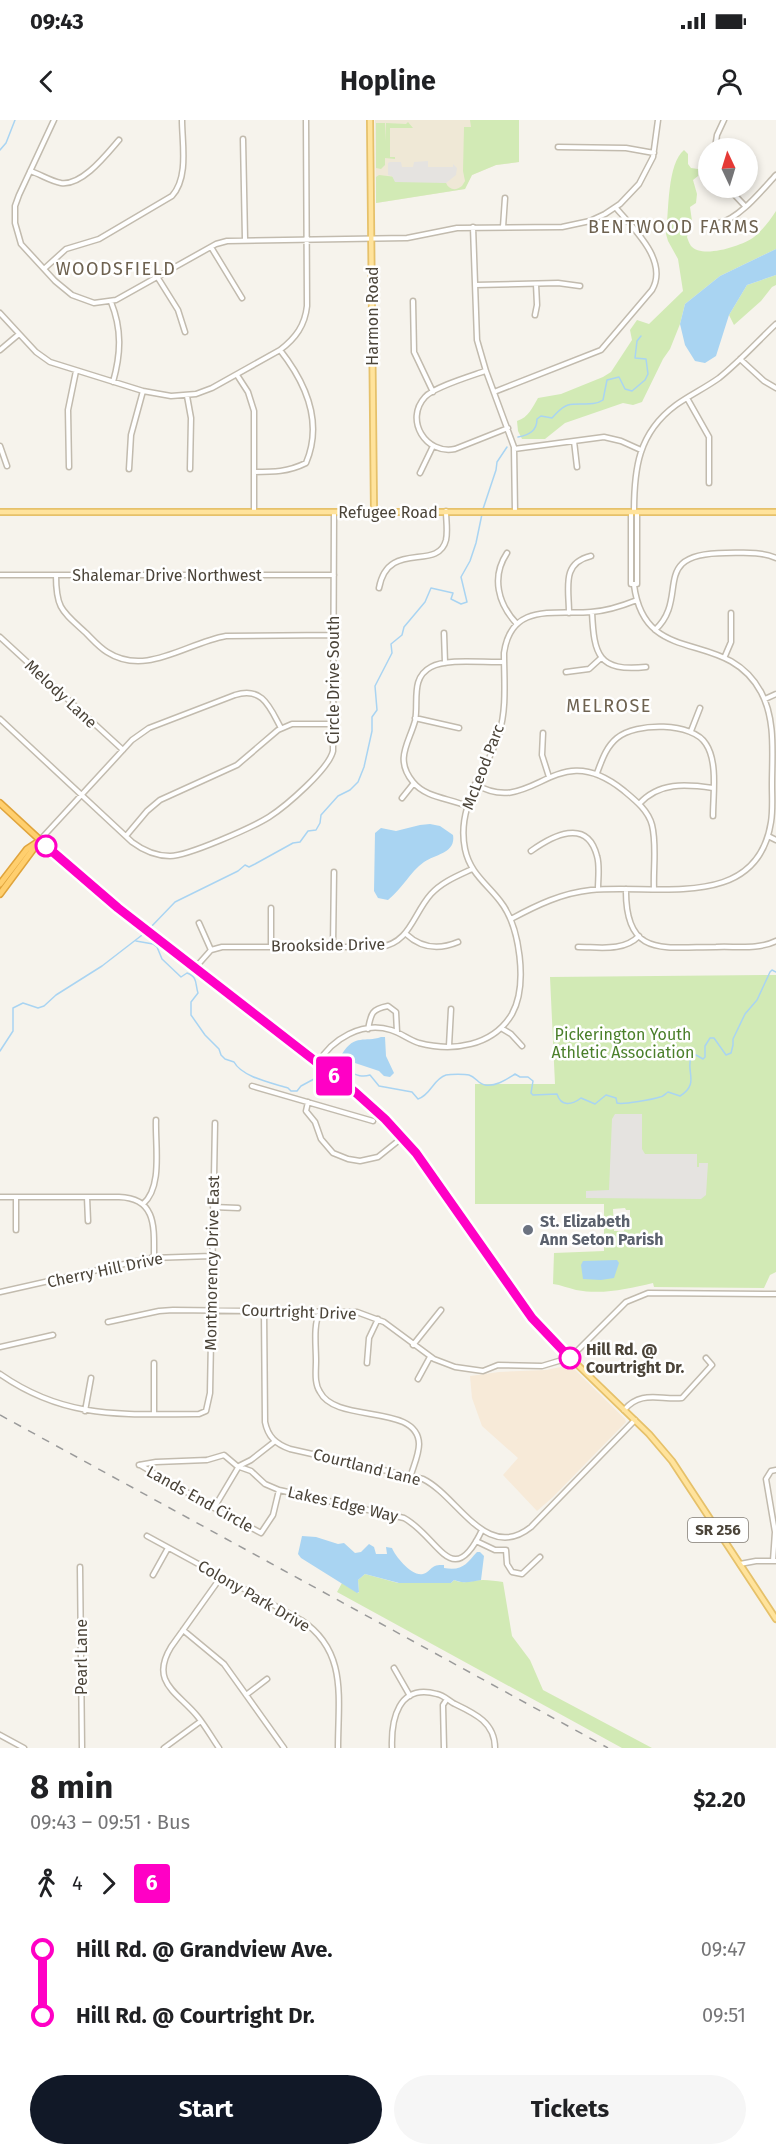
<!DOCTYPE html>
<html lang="en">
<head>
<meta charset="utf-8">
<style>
	:root { --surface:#fff; --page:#f6f6f6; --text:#202124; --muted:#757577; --accent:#111827 }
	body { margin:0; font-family:"Fira Sans",sans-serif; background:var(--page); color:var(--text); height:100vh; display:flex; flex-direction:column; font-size:22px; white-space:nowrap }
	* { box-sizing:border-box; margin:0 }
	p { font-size:20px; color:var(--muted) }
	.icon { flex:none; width:33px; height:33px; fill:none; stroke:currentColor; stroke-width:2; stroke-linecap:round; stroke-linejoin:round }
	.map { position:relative; height:1628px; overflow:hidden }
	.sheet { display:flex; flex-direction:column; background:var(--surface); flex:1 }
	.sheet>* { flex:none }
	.badge { padding:0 12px; border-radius:4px; font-size:21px; line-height:39px }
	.needle { width:39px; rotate:356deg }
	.controls { position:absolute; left:698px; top:18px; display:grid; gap:12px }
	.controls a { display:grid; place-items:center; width:60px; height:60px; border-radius:50%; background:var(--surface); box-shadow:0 3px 9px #0003; font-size:30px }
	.map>.badge { position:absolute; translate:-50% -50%; box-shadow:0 0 0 3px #fff }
	.legs { display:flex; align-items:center; gap:9px; height:66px; padding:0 30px; font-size:20px }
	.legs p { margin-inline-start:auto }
	.summary { display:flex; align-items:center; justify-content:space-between; height:102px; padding:0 30px }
	h1 { font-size:33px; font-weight:700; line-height:45px }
	.cta { display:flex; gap:12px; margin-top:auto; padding:12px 30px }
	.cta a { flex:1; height:69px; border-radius:36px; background:var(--accent); color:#fff; font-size:24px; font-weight:700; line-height:69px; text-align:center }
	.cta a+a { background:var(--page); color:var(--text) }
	ul { padding:0 30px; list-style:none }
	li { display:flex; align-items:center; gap:21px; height:66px; font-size:22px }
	li i { display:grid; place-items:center; width:9px; height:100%; margin:0 8px; background:currentColor }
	li i::after { content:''; width:15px; height:15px; margin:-8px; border:4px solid; border-radius:50%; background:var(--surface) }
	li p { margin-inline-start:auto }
	li:first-child i { background:linear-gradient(#0000 50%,currentColor 0) }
	li:last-child i { background:linear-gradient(currentColor 50%,#0000 0) }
	.status { display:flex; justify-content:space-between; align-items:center; height:42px; padding:0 30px; background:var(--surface); direction:ltr }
	.status svg { height:16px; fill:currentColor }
	header { display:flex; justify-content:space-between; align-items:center; height:78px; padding:0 30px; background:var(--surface); font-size:27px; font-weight:700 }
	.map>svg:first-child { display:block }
</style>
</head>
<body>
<div class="status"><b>09:43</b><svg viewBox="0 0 49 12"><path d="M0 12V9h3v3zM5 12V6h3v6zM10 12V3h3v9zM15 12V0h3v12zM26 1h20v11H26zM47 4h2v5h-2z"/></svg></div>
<header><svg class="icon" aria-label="back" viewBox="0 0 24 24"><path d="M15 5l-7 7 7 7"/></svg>Hopline<svg class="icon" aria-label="person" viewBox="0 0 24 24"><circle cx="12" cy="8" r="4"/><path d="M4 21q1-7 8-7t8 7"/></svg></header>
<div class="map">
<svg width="776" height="1628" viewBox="0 0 776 1628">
	<rect width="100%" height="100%" fill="#f6f3ec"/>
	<path fill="#f7ead8" d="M570 1245 625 1299 626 1302 553 1377 537 1391 503 1355 518 1338 482 1306 472 1278 470 1256 499 1252 546 1250Z"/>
	<path fill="#efe8d6" d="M375 0H519V42L496 45 472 55 465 69 376 83Z"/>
	<path fill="#d2eab5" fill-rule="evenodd" d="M470 0H519V42L496 45 472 55 465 69 376 83V57L379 55 446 63C449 70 456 71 462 66L465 61 463 51 464 7H471Z
		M408 2 413 8H390V37H395V39L385 38V45L381 49 376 48V3H385V21L386 3 406 4Z
		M684 30 688 34V44L691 48 698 49V56L693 60 697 74 696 83 690 87 692 101 687 117C688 120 689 123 691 126 702 139 742 126 754 117 763 110 770 100 776 91V129L720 156 685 184 680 204 670 229 663 239 642 282 633 285 623 283 565 303 545 319H522L518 311 517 301C529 297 532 288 538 278L561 274 603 257 611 252 632 220 630 210 637 200 649 204 683 171 678 139 668 121 666 114C669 91 667 44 684 30Z
		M776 155V165L772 167 761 181 734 205 729 195 747 165Z
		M776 855V1152L770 1155 764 1168 654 1167 653 1163C627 1169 603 1175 576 1170 568 1168 561 1165 553 1164L554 1133 604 1131V1084H475V964H555L550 857ZM625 1088 626 1090H630V1102L624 1104V1111H614L613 1089Z
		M365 1454 398 1463H451L454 1460C465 1465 472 1460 483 1460 490 1460 496 1461 503 1462L512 1516 530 1540 543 1570 652 1628H622L337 1472 342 1463 358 1473 359 1472 358 1460Z"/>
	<path fill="#e5e3e0" d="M428 41V47H453V44L457 48 456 55 446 63 395 62 392 56 388 55V43L390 42H401L402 47H413L414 42Z
		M615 994H642V1029L645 1034H697V1047H699V1043H708L706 1075 701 1079 586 1078V1071L609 1070 612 999Z"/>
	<path fill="#a9d4f2" d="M776 129V155L747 165 729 195 716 236 705 243 695 241 685 225 680 204 685 184 720 156Z
		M430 704 440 706 453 715C456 733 436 734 424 742 410 752 402 769 388 780L378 778 374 771 375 713 381 708 396 711 420 705Z
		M381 917H385L386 936 394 953 390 957 384 956 379 951 343 939 342 934C355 913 365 923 381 917Z
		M617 1140 619 1143 614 1158 601 1160 583 1159 581 1145 583 1141Z
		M302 1416 316 1417 338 1424 344 1423 355 1433 361 1432 369 1424 374 1427 376 1434H387L386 1427 392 1428C395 1436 412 1457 423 1454 432 1451 430 1444 444 1445V1448C463 1451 466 1444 477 1432H480L484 1436 481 1460C471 1462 464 1464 454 1460L451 1463H399L365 1454 358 1460 359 1472 357 1473 301 1438 298 1434Z"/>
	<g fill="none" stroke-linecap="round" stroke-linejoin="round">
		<path stroke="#a9d4f2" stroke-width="1.5" d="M0 30 6 23 15 0
			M518 317C529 315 537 311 537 299L541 296 552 298C557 293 561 287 568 285 579 282 593 287 603 280L607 260 619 257 625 269 632 271 645 260 648 254 646 239 635 238 637 221 641 216
			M483 389 496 350 497 342 507 327
			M149 809 175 782 238 751 245 745 249 747 255 744 293 723 300 722 308 711 316 710 320 703 321 695 338 676 350 670 358 662 364 647 372 611V597L377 590 375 566 392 533 391 524 402 515 404 507 425 482 431 468 453 473 451 479 461 484 467 482 461 457 470 441 476 423 482 394
			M136 821 153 824 157 827 162 839 181 857 187 853C198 857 195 864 198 873L191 882V895L205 915 219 929 221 935 225 939 234 942C242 957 272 963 288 968L291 971H297L301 966 327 952
			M0 931 13 911V888L23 883 38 888 44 886 56 875 102 846 146 812
			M331 950C348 945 354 960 370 955L379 966 412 972 418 979C431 975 433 959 446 955 451 954 465 954 469 955 476 957 478 964 485 965 496 967 507 959 515 954L520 957H528L533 961 531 973 533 975 557 974C561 987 572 985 581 978L595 984 606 975 616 978 617 983C623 985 654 979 660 977 663 977 665 974 668 972L680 976C701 963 684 950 692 935H696L703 939 705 937V926L710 918H714L726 935 731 933 733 925V919L745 894 757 880 770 852 772 850 776 852"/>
		<defs>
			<path id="minor" d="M54 0 19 75 15 86V103L21 124 55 161 72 175 94 183 116 180 216 124 227 121 407 118 457 108 562 107 590 101 605 94 620 84 639 64 653 37 658 0
				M243 19 245 119
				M558 27 626 28 654 33
				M715 28 717 15 724 0
				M30 51C40 54 50 61 61 63 82 66 106 35 119 20
				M728 68 745 86
				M719 103C739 99 762 70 776 55
				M473 107 477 220 486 251 514 327 515 392
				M503 107 505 78
				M211 127 242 178
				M45 148 66 129 99 119 172 76C189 57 182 23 182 0
				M158 158 178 190 185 212
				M475 165 558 163 580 166
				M413 181 414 232 433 272
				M111 182C122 209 121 234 113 262
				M0 193 36 232 50 242 143 271 171 276 196 274 212 268 280 230C296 218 305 205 307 186L306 0
				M535 195 537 185 536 164
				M0 230 19 214
				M740 239 764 261 776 268
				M485 251C471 256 434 267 425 277 404 300 426 335 455 329L508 308
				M237 255 248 272 254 291V392
				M494 272 601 230 652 170C669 141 633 108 616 88
				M187 276 191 298 190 349
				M687 278 709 317V363
				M574 321 577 347
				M0 326 7 346
				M514 329 604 317 621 321 641 330
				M69 347 68 290 76 251
				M129 349 131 315 143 271
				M254 352C273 352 288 352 306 343 323 303 306 263 280 230
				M420 353 433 326
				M631 392V464H637V392
				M634 392C634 349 638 313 676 285 690 275 705 268 719 258 739 242 757 222 776 204
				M507 433C491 457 498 484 517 504
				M0 455H334
				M56 455C56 489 62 491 86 513 93 520 99 527 107 532 146 557 186 523 226 516L334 515
				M379 468C388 419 438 452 446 420 448 411 446 400 446 391
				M592 492C594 535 598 552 646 547
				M569 493C569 468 561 443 591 436
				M655 510C691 477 647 433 726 433 743 433 760 431 776 438
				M444 513 445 543
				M0 517 123 630
				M725 536 731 522V493
				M566 552 589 549 601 538
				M765 579 776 574
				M415 598 459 608
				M0 599 132 722C144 731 155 736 170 736 188 736 253 707 269 697 286 686 329 649 333 631L334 392
				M691 611 700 588
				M543 613 542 635 549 657
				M597 653C602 640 606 627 617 618 636 602 693 602 706 624 718 642 713 675 713 696
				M475 664C534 699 554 615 623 670 635 680 648 690 652 705 657 725 653 749 654 769
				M402 678 414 663
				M639 684C659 662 685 664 713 668
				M467 686C449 678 426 678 413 662 394 639 409 623 415 601 419 582 410 558 431 547 447 538 485 543 504 542
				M126 716 147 691 160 680 237 645 278 610 292 604H334
				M768 716 776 720
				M40 720 132 620 149 608 235 575C263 566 270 588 281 608
				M531 731C552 716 587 697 597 736 600 746 598 758 598 769
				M626 769C625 838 663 827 716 827 736 826 758 830 776 821
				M511 799C537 785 562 773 591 770 654 763 757 793 771 702 773 690 772 677 772 665 772 634 776 600 761 572 725 506 645 550 634 465
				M199 803 211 830
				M406 814C421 828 439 830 458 822
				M333 826 334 752
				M271 827V788
				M578 827C599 827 623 832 639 816
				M195 848 211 830 222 827H380C410 823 413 794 431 774 442 762 457 756 472 749
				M501 908 511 914 522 926
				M368 909C371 893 372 889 388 886L396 892 397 912
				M449 926 451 889
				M318 943C332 919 362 901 391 910 401 913 409 920 419 923 453 932 493 926 512 894 528 865 520 806 500 781 486 763 470 753 465 729 456 685 486 654 499 614 507 588 504 560 504 533 511 482 555 495 591 492 607 491 622 486 637 480
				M252 966 373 1001
				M308 982 306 991 315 1002 321 1019 333 1033 348 1039 360 1041 378 1037 403 1017
				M0 1077H119C157 1078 154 1108 154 1137
				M16 1077V1110
				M87 1077 88 1101
				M143 1084C163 1067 155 1025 156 1000
				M213 1087 238 1088
				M0 1172 151 1138 212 1136
				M264 1191 265 1302C268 1317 276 1324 290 1329L423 1359C458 1376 486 1443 531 1407L635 1300
				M320 1191C313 1205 316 1225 316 1241 316 1251 314 1263 320 1272 336 1304 418 1283 419 1324 419 1334 414 1345 411 1355
				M108 1202 159 1191 173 1190 357 1192 384 1202 434 1239 455 1247 483 1251 498 1245 542 1246 562 1240 577 1231 626 1182 648 1173 776 1174
				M413 1225 441 1190
				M0 1227 53 1215
				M154 1243V1294
				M367 1243 369 1218 378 1199
				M0 1254C66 1300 123 1294 199 1294L206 1291 210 1273 215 1003
				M418 1259 430 1237
				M624 1290C641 1270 659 1280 682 1278L712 1245 706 1238
				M85 1291 91 1258
				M139 1345 156 1342 207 1340 224 1335 237 1346 251 1351 265 1364 279 1370 404 1398C439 1417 452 1473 482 1410
				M140 1345 214 1388 261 1413 273 1395 279 1370
				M214 1388 239 1346 251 1340 274 1322
				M147 1416 301 1500C348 1531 338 1578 338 1628
				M476 1421 495 1430H506L507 1444 512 1452 522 1454 540 1437
				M773 1441 775 1412 766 1359 771 1351 776 1350
				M740 1444 756 1441H776
				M80 1447 82 1628
				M153 1455 168 1428
				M183 1510 224 1544 284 1628
				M394 1548 410 1576
				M246 1575 267 1559
				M0 1615 24 1628
				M164 1628 201 1601
				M219 1628C212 1618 206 1607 198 1597 179 1573 149 1563 171 1527L221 1457
				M392 1628C391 1600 398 1563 437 1574 443 1575 448 1580 453 1583 474 1593 495 1602 495 1628
				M444 1628 443 1585 447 1579"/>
			<path id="major" d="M370 0 374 391
				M0 392H776
				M40 720 132 799 355 972 398 1011 427 1046 532 1198 554 1222 649 1314 672 1341 776 1499"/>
			<path id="highway" d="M0 683 40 720
				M0 764 27 729 36 723
				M0 774 40 720"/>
		</defs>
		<use href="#minor" stroke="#c2bbae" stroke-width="7"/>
		<use href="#major" stroke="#e6c16a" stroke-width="8"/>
		<use href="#highway" stroke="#e0a43c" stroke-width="8"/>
		<use href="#minor" stroke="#fff" stroke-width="4"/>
		<use href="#major" stroke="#ffe39c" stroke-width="4.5"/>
		<use href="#highway" stroke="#ffcf6e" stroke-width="5"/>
		<path stroke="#9a9a9a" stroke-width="1.5" stroke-dasharray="8 8" stroke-linecap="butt" d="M0 1295 608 1628"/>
	</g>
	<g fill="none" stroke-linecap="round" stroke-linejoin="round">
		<defs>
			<path id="line-1" d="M46 726 118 788 355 972 385 999 416 1033 532 1198 570 1238"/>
		</defs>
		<use href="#line-1" stroke="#fff" stroke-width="14"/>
		<use href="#line-1" stroke="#ff00c5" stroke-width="9"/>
	</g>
	<g fill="#fff" stroke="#ff00c5" stroke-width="3">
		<circle cx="46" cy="726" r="10"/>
		<circle cx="570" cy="1238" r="10"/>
	</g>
	<circle fill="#6b7280" stroke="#fff" stroke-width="2" cx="528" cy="1110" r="6"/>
	<g text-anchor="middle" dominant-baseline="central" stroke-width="5" stroke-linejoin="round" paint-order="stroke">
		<rect fill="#fff" stroke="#817c74" stroke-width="1.5" x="688" y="1398" width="60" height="24" rx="4.5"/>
		<g font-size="15" font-weight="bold" fill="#4b4439">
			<text x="718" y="1410">SR 256</text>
		</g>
		<g font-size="16" fill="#4b4439" stroke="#fff">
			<text transform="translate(372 196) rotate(-90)">Harmon Road</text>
			<text x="388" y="392">Refugee Road</text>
			<text x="167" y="455">Shalemar Drive Northwest</text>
			<text transform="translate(333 560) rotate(-90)">Circle Drive South</text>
			<text transform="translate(61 574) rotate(43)">Melody Lane</text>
			<text transform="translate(483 647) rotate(-69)">McLeod Parc</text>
			<text transform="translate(328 825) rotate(-1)">Brookside Drive</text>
			<text transform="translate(212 1143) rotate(-89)">Montmorency Drive East</text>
			<text transform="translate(105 1150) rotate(-12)">Cherry Hill Drive</text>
			<text transform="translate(299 1192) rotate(2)">Courtright Drive</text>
			<text transform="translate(367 1347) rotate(14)">Courtland Lane</text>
			<text transform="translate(200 1379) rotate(29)">Lands End Circle</text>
			<text transform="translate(343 1384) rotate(13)">Lakes Edge Way</text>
			<text transform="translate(254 1476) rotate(30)">Colony Park Drive</text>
			<text transform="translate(81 1537) rotate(-90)">Pearl Lane</text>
		</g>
		<g font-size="16" fill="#4a7f2a" stroke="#fff">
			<text x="623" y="914">Pickerington Youth<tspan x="623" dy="18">Athletic Association</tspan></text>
		</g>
		<g font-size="16" font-weight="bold" fill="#5b616d" stroke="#fff" text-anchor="start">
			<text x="540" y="1101">St. Elizabeth<tspan x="540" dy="18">Ann Seton Parish</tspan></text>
		</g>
		<g font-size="16" font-weight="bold" fill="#4b4439" stroke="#fff" text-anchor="start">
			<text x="586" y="1229">Hill Rd. @<tspan x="586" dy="18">Courtright Dr.</tspan></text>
		</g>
		<g font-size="18" letter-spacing="1.5" fill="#6e6250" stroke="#fff">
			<text x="674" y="107">BENTWOOD FARMS</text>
			<text x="116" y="149">WOODSFIELD</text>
			<text x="609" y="586">MELROSE</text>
		</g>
	</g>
</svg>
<div class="controls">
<a><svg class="needle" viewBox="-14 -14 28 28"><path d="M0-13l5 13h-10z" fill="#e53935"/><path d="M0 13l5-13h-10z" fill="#757577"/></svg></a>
</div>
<b class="badge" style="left:334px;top:956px;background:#ff00c5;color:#fff">6</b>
</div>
<section class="sheet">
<div class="summary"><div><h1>8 min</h1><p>09:43 – 09:51 · Bus</p></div><b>$2.20</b></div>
<div class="legs"><svg class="icon" aria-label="walk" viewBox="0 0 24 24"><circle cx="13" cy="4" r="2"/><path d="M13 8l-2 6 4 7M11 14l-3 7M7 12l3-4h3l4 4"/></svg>4<svg class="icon" aria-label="forward" viewBox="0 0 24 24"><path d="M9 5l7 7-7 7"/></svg><b class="badge" style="background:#ff00c5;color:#fff">6</b></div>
<ul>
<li><i style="color:#ff00c5"></i><b>Hill Rd. @ Grandview Ave.</b><p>09:47</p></li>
<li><i style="color:#ff00c5"></i><b>Hill Rd. @ Courtright Dr.</b><p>09:51</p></li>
</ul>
<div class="cta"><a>Start</a><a>Tickets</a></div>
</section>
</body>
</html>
